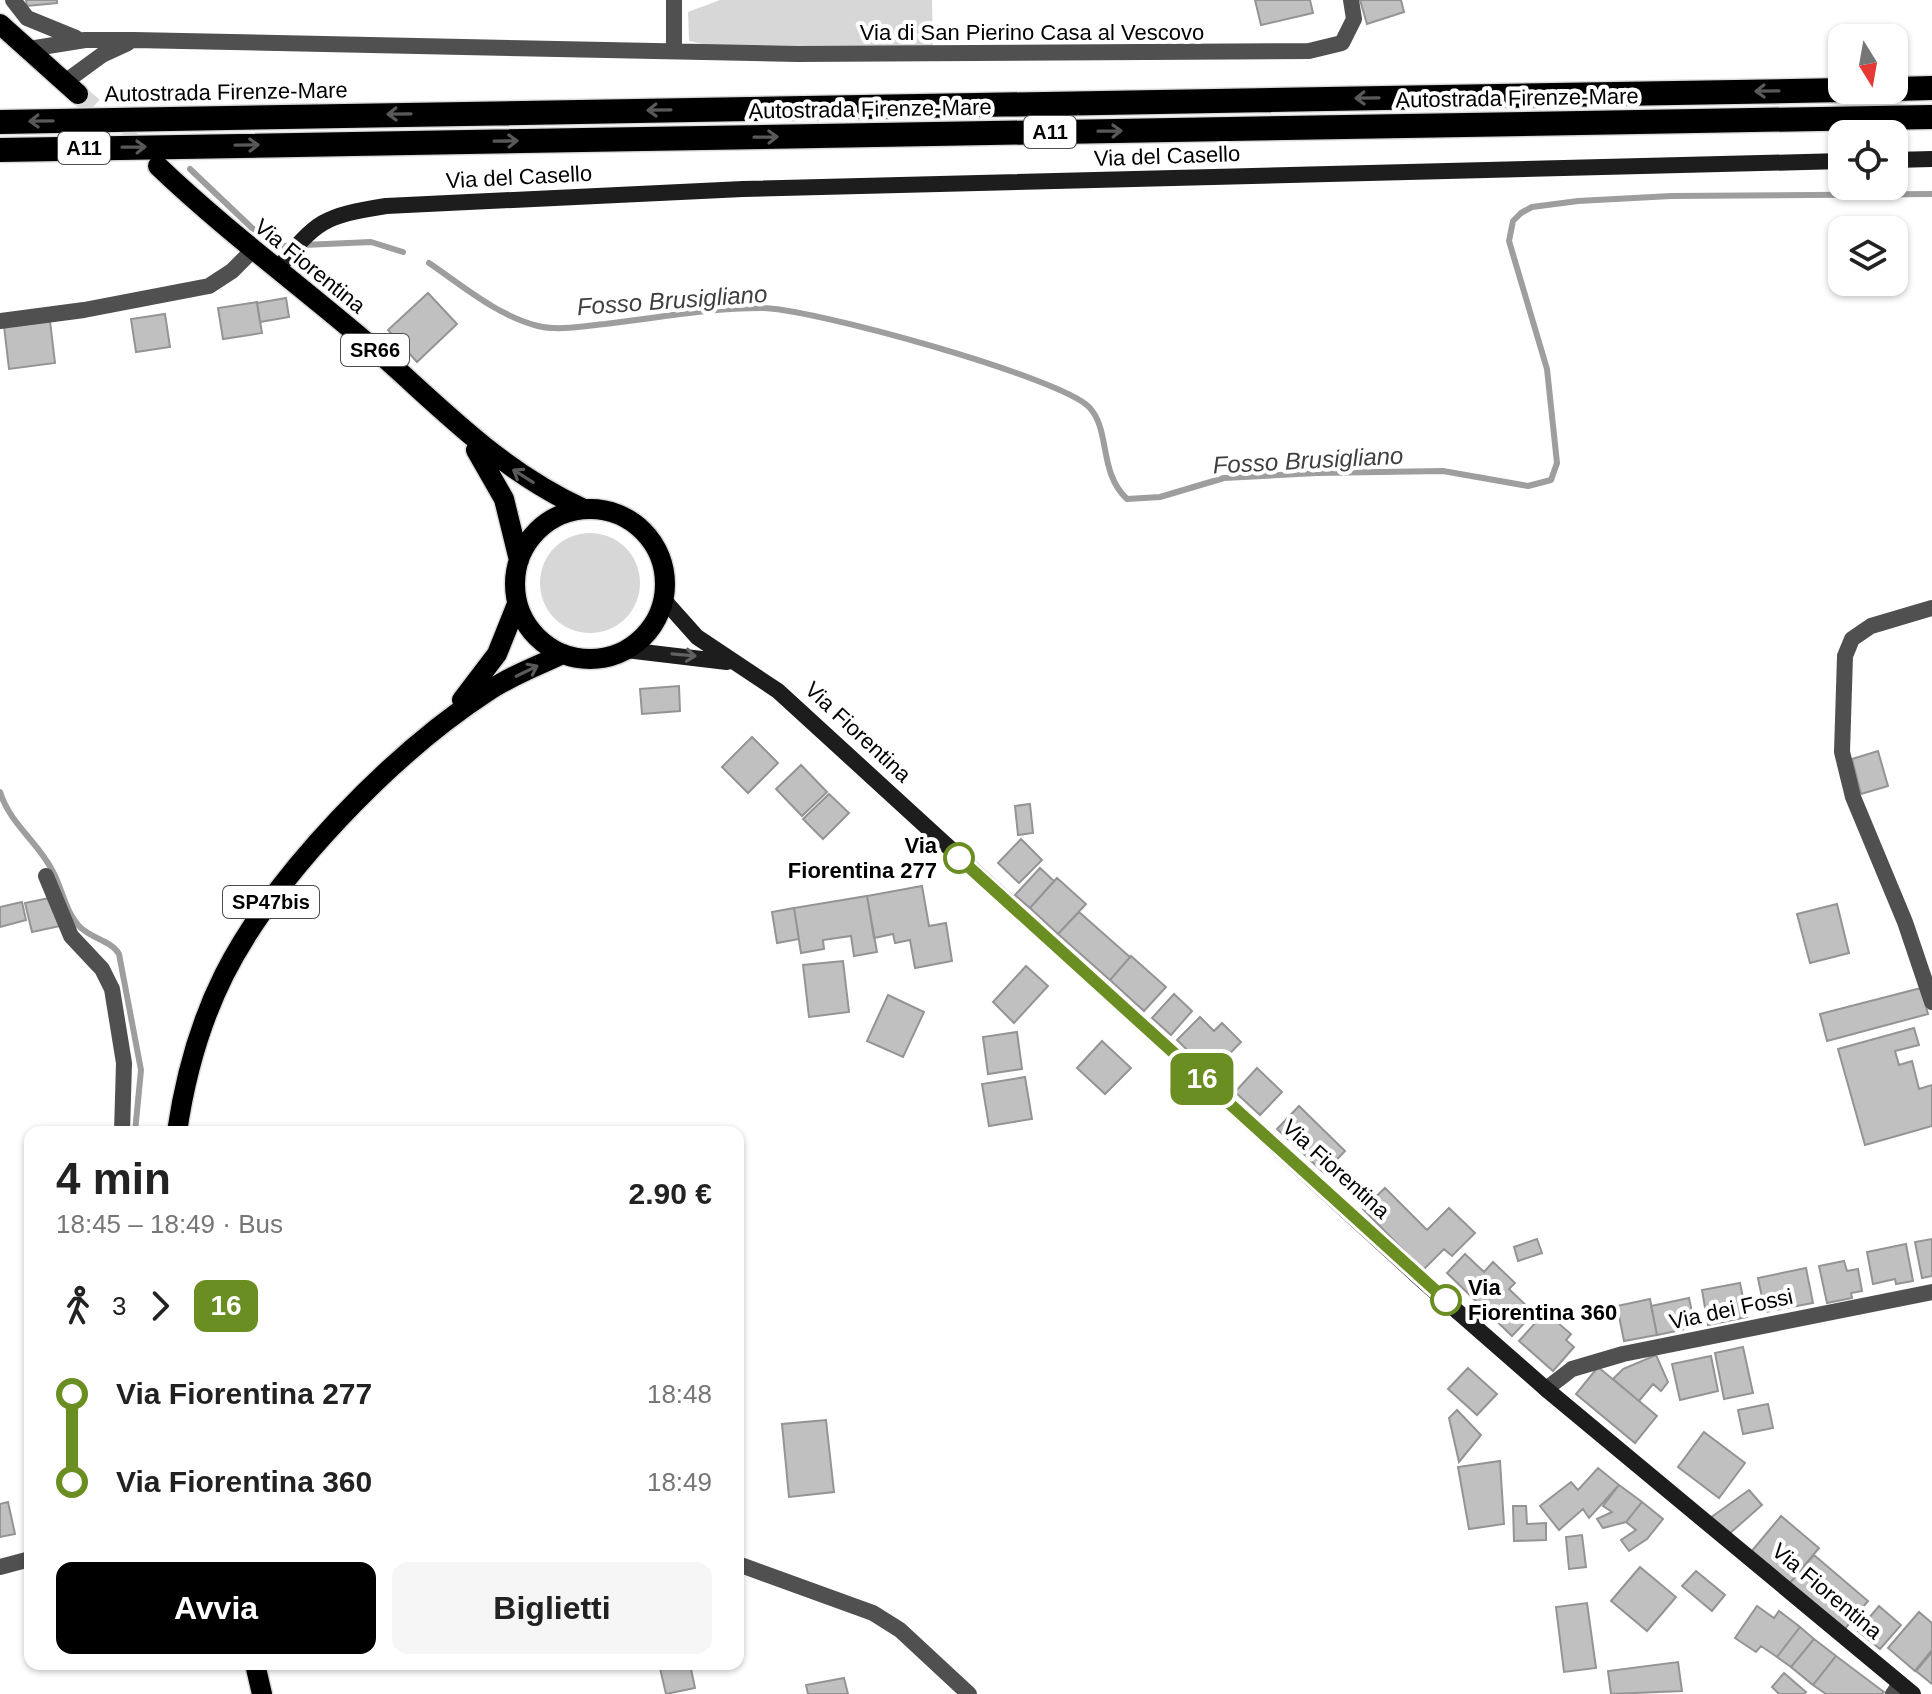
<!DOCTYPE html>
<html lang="it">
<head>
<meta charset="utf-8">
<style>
	:root { --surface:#fff; --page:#f6f6f6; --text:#222; --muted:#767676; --accent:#000 }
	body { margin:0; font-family:Helvetica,sans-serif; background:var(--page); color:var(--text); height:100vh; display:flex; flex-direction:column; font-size:30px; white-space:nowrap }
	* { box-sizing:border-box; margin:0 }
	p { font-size:26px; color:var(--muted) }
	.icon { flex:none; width:44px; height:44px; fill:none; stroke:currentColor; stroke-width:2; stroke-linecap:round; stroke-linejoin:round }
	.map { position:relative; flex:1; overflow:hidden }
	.details { position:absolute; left:24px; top:1126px; width:720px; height:544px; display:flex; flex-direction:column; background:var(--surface); border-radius:16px; box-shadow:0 2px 6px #0004 }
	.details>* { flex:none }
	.badge { padding:0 16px; border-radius:12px; font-size:28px; line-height:52px }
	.needle { width:52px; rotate:169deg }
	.tools { position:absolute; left:1828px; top:24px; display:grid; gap:16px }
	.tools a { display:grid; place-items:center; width:80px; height:80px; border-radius:16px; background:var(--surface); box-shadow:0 2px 6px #0004; font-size:40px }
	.map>.badge { position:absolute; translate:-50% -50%; box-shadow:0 0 0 4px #fff }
	.legs { display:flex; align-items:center; gap:12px; height:88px; padding:0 32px; font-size:26px }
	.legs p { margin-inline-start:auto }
	.summary { display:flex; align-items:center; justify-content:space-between; height:136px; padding:0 32px }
	h1 { font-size:44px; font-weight:600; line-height:60px }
	.button { display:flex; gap:16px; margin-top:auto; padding:16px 32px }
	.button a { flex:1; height:92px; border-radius:16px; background:var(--accent); color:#fff; font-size:32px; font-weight:600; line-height:92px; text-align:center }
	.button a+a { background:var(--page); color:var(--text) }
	ul { padding:0 32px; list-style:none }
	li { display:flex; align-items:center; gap:28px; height:88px; font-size:30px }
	li i { display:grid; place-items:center; width:12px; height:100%; margin:0 10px; background:currentColor }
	li i::after { content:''; width:20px; height:20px; margin:-10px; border:6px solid; border-radius:50%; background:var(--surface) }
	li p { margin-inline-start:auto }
	li:first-child i { background:linear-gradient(#0000 50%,currentColor 0) }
	li:last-child i { background:linear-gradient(currentColor 50%,#0000 0) }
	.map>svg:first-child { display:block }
</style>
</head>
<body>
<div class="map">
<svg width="1932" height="1694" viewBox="0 0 1932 1694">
	<rect width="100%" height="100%" fill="#fff"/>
	<path fill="#d7d7d7" d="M720 0H932L933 49 712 46 689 41 688 12Z
		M540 583a50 50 0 1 1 100 0a50 50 0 1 1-100 0Z"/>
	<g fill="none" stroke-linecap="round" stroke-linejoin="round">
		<path stroke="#9e9e9e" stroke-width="6" d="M190 169 252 228 281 246 371 242 403 252
			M429 263C463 286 498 316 538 326 558 331 584 326 605 324 656 318 709 308 761 308 807 307 1060 377 1089 407 1111 430 1098 472 1127 499L1160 497 1224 478 1317 473 1443 471 1528 486 1551 480 1557 463 1547 369 1509 241 1513 221 1521 213 1532 207 1578 201 1671 196 1932 194
			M0 792C10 824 37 841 52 870 62 887 65 911 79 926 91 939 111 940 119 954L141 1070 135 1132"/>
	</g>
	<path fill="#c0c0c0" stroke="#949494" stroke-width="2" d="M26 0H57V3L27 6Z
		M1255 0H1310L1313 13 1261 25Z
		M1360 0H1401L1404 12 1367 24Z
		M428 293 457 324 417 362 388 330Z
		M286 298 289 317 260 322 257 303Z
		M257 302 262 333 223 339 218 308Z
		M165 314 170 347 136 352 131 319Z
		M50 321 55 363 9 369 4 326Z
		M679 686 680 711 642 714 640 689Z
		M752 737 778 763 748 793 722 767Z
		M1878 751 1888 786 1861 794 1852 759Z
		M801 765 827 792 802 816 776 789Z
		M829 794 849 813 823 839 803 819Z
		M1030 804 1033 833 1018 835 1015 806Z
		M1021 839 1042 860 1019 883 998 863Z
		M1040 868 1054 881 1030 908 1015 895Z
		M1057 878 1086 904 1058 934 1030 908Z
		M922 886 929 926 946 923 952 961 915 968 910 940 895 943 893 934 874 938 867 896Z
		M867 896 877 952 854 956 851 936 823 940 824 949 801 953 794 908Z
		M54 897 60 926 32 932 25 903Z
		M22 902 26 920 0 927V907Z
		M1837 904 1849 953 1810 963 1797 914Z
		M794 908 799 939 777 943 772 912Z
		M1079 912 1130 957 1110 980 1058 934Z
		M1131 956 1166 987 1144 1011 1110 980Z
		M843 961 849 1012 809 1017 803 965Z
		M1026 966 1048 986 1014 1023 993 1002Z
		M1921 988 1928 1014 1827 1041 1820 1014Z
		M1174 994 1192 1011 1171 1035 1152 1018Z
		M888 995 924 1012 903 1057 867 1041Z
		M1200 1017 1214 1031 1222 1023 1241 1042 1211 1073 1177 1040Z
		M1914 1028 1919 1045 1895 1051 1899 1065 1912 1061 1919 1089 1932 1085V1126L1865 1145 1838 1049Z
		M1017 1032 1022 1069 988 1074 983 1037Z
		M1102 1041 1131 1068 1105 1094 1077 1068Z
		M1257 1068 1282 1092 1260 1115 1235 1092Z
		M1025 1077 1032 1119 989 1126 982 1084Z
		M1299 1106 1345 1151 1324 1173 1277 1129Z
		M1385 1188 1427 1230 1449 1208 1475 1233 1452 1256 1444 1249 1423 1270 1363 1209Z
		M1537 1239 1542 1253 1518 1261 1514 1247Z
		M1932 1239V1276L1922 1278 1915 1242Z
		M1906 1244 1913 1281 1896 1284 1895 1279 1873 1284 1867 1252Z
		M1465 1254 1484 1272 1493 1262 1515 1283 1509 1289 1534 1313 1512 1336 1447 1273Z
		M1844 1261 1847 1271 1858 1269 1862 1291 1851 1293 1852 1298 1827 1303 1819 1266Z
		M1806 1268 1813 1303 1765 1312 1758 1278Z
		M1740 1283 1747 1317 1708 1325 1702 1290Z
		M1689 1298 1695 1327 1657 1335 1651 1306Z
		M1650 1299 1657 1335 1624 1341 1617 1306Z
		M1545 1312 1571 1334 1566 1340 1574 1347 1553 1371 1519 1341Z
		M1743 1347 1753 1393 1724 1399 1715 1353Z
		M1656 1355 1668 1382 1661 1391 1653 1384 1639 1401 1613 1379 1623 1369Z
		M1711 1356 1718 1391 1680 1400 1672 1364Z
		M1598 1367 1657 1416 1635 1443 1576 1394Z
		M1468 1368 1497 1394 1477 1415 1448 1389Z
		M1768 1404 1773 1428 1743 1434 1738 1410Z
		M1457 1410 1481 1435 1459 1462 1449 1418Z
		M826 1420 834 1492 789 1497 782 1424Z
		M1704 1432 1745 1463 1719 1498 1678 1467Z
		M1500 1461 1504 1524 1469 1529 1458 1467Z
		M1598 1468 1619 1485 1589 1518 1583 1509 1559 1530 1540 1506 1571 1482 1578 1490Z
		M1619 1485 1642 1502 1626 1522 1603 1528 1597 1519 1612 1512 1603 1506Z
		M1749 1490 1762 1505 1728 1535 1710 1518Z
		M8 1502 15 1534 0 1537V1504Z
		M1642 1502 1663 1519 1647 1539 1629 1551 1621 1540 1636 1530 1626 1522Z
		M1513 1506H1526L1527 1524 1546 1523V1540L1514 1541Z
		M1781 1516 1819 1548 1789 1584 1751 1552Z
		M1582 1535 1586 1567 1569 1569 1566 1537Z
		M1814 1555 1868 1601 1844 1630 1789 1584Z
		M1640 1567 1676 1597 1647 1631 1611 1601Z
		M1696 1571 1725 1595 1712 1611 1682 1586Z
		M1587 1603 1596 1668 1564 1672 1556 1607Z
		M1757 1606 1774 1618 1779 1611 1800 1627 1777 1657 1761 1646 1756 1652 1735 1638Z
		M1879 1606 1901 1625 1880 1649 1858 1631Z
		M1919 1612 1932 1623V1650L1915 1671 1888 1648Z
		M1800 1627 1814 1639 1791 1667 1777 1657Z
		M1814 1639 1836 1656 1813 1685 1791 1667Z
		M1932 1652V1684L1916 1671Z
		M1836 1656 1884 1692 1882 1694H1826L1813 1685Z
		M1678 1662 1682 1691 1611 1694 1608 1671Z
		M659 1664H690L695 1688 666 1694Z
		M1784 1673 1806 1692 1804 1694H1779L1772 1687Z
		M844 1678 848 1694H808L806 1685Z"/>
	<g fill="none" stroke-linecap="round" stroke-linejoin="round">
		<path stroke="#d9d9d9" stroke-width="20" stroke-dasharray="20 10" stroke-linecap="butt" d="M78 94 143 152"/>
		<defs>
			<path id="primary" d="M0 24 78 94
				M158 166C226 231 301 286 372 347 442 408 497 469 584 509
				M476 450 504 499 519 560
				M515 584a75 75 0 1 1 150 0a75 75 0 1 1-150 0Z
				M462 700 497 654 517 604
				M177 1132C185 1077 199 1025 224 975 275 874 392 754 487 692 510 676 537 666 563 654
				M255 1664 262 1694"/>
			<path id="highway" d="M1894 89 1932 88
				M0 122 1845 90
				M0 150 1932 117"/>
		</defs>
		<use href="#primary" stroke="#dbdbdb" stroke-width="23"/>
		<use href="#highway" stroke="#dbdbdb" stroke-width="27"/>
		<path stroke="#505050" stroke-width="16" d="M13 0 27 18 76 38
			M29 49 85 40H134L797 54 1309 51 1342 43 1354 19 1351 0
			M674 51V0
			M65 82 102 55 128 43
			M0 321 84 310 209 286 232 271 252 251
			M1932 608 1871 626 1852 639 1845 656 1842 752 1853 797 1905 922 1932 1002
			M46 876 71 936 102 969 112 989 124 1063 122 1132
			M1546 1389 1572 1369 1623 1354 1932 1292
			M738 1564 873 1613 900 1630 969 1694
			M0 1567 30 1559
			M1893 1694 1900 1684"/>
		<path stroke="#1d1d1d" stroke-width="16" d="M1894 160 1932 159
			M277 270C317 220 323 216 386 206L743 189 1842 161
			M664 600 697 637 778 691 1425 1283 1546 1389 1913 1694
			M626 650 727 662"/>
		<use href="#primary" stroke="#000" stroke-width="20"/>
		<use href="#highway" stroke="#000" stroke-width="24"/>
	</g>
	<defs><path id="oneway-shaft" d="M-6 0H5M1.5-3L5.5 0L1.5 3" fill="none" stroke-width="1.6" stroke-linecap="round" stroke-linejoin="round" transform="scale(2)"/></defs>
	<g stroke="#595959">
		<use href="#oneway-shaft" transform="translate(1767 91) rotate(179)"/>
		<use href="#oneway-shaft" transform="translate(1367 98) rotate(179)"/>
		<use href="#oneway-shaft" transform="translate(659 110) rotate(179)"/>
		<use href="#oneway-shaft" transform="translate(399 114) rotate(179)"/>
		<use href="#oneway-shaft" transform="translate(41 121) rotate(179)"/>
		<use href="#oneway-shaft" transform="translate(1110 131) rotate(-1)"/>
		<use href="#oneway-shaft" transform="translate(766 137) rotate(-1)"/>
		<use href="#oneway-shaft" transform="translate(506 141) rotate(-1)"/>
		<use href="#oneway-shaft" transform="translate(247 145) rotate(-1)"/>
		<use href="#oneway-shaft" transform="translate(134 147) rotate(-1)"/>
		<use href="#oneway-shaft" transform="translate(523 476) rotate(-148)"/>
		<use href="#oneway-shaft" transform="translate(527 671) rotate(-26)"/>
	</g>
	<use stroke="#616161" href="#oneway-shaft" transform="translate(684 655) rotate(5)"/>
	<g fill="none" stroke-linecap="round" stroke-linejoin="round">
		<defs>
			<path id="line-1" d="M959 858 1446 1300"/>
		</defs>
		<use href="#line-1" stroke="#fff" stroke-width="18"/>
		<use href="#line-1" stroke="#6b8e23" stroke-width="12"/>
	</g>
	<g fill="#fff" stroke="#6b8e23" stroke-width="4">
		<circle cx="959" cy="858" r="14"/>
		<circle cx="1446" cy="1300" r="14"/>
	</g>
	<g text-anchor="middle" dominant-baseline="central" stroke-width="8" stroke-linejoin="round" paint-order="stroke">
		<g fill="#fff" stroke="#4c4c4c" stroke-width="2">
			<rect x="1024" y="116" width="52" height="32" rx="6"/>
			<rect x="58" y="132" width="52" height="32" rx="6"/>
			<rect x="341" y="334" width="68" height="32" rx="6"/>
			<rect x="223" y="886" width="96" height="32" rx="6"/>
		</g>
		<g font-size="20" font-weight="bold" fill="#000">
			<text x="1050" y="132">A11</text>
			<text x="84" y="148">A11</text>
			<text x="375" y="350">SR66</text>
			<text x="271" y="902">SP47bis</text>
		</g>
		<g font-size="22" fill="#000" stroke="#fff">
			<text x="1032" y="32">Via di San Pierino Casa al Vescovo</text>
			<text transform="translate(226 92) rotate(-1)">Autostrada Firenze-Mare</text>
			<text transform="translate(1517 98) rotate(-1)">Autostrada Firenze-Mare</text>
			<text transform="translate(870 109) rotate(-1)">Autostrada Firenze-Mare</text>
			<text transform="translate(1167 156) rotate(-2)">Via del Casello</text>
			<text transform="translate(519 177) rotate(-3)">Via del Casello</text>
			<text transform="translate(310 266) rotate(39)">Via Fiorentina</text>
			<text transform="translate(858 732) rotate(43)">Via Fiorentina</text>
			<text transform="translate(1336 1169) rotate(42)">Via Fiorentina</text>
			<text transform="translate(1731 1309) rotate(-12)">Via dei Fossi</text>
			<text transform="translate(1827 1591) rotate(40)">Via Fiorentina</text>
		</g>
		<g font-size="22" font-weight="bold" fill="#000" stroke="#fff" text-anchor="end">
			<text x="937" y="845">Via<tspan x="937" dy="25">Fiorentina 277</tspan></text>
			<text x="1468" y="1287" text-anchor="start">Via<tspan x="1468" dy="25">Fiorentina 360</tspan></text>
		</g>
		<g font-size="24" font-style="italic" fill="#3f3f3f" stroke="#fff">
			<text transform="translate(672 300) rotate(-4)">Fosso Brusigliano</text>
			<text transform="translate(1308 460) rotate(-3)">Fosso Brusigliano</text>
		</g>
	</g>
</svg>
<div class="tools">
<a><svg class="needle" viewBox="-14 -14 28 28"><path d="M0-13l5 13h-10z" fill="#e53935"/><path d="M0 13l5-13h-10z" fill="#767676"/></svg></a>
<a><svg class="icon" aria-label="locate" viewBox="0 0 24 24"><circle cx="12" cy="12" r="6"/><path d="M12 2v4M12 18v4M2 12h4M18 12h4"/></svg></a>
<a><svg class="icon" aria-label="layers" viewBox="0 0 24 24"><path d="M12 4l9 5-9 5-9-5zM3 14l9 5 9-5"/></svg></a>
</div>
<b class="badge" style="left:1202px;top:1079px;background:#6b8e23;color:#fff">16</b>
<section class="details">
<div class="summary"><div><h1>4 min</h1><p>18:45 – 18:49 · Bus</p></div><b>2.90 €</b></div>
<div class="legs"><svg class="icon" aria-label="walk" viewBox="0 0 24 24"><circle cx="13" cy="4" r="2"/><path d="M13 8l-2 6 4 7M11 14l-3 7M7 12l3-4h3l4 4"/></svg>3<svg class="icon" aria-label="forward" viewBox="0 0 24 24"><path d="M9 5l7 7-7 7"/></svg><b class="badge" style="background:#6b8e23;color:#fff">16</b></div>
<ul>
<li><i style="color:#6b8e23"></i><b>Via Fiorentina 277</b><p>18:48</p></li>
<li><i style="color:#6b8e23"></i><b>Via Fiorentina 360</b><p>18:49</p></li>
</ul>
<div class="button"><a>Avvia</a><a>Biglietti</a></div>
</section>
</div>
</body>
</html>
